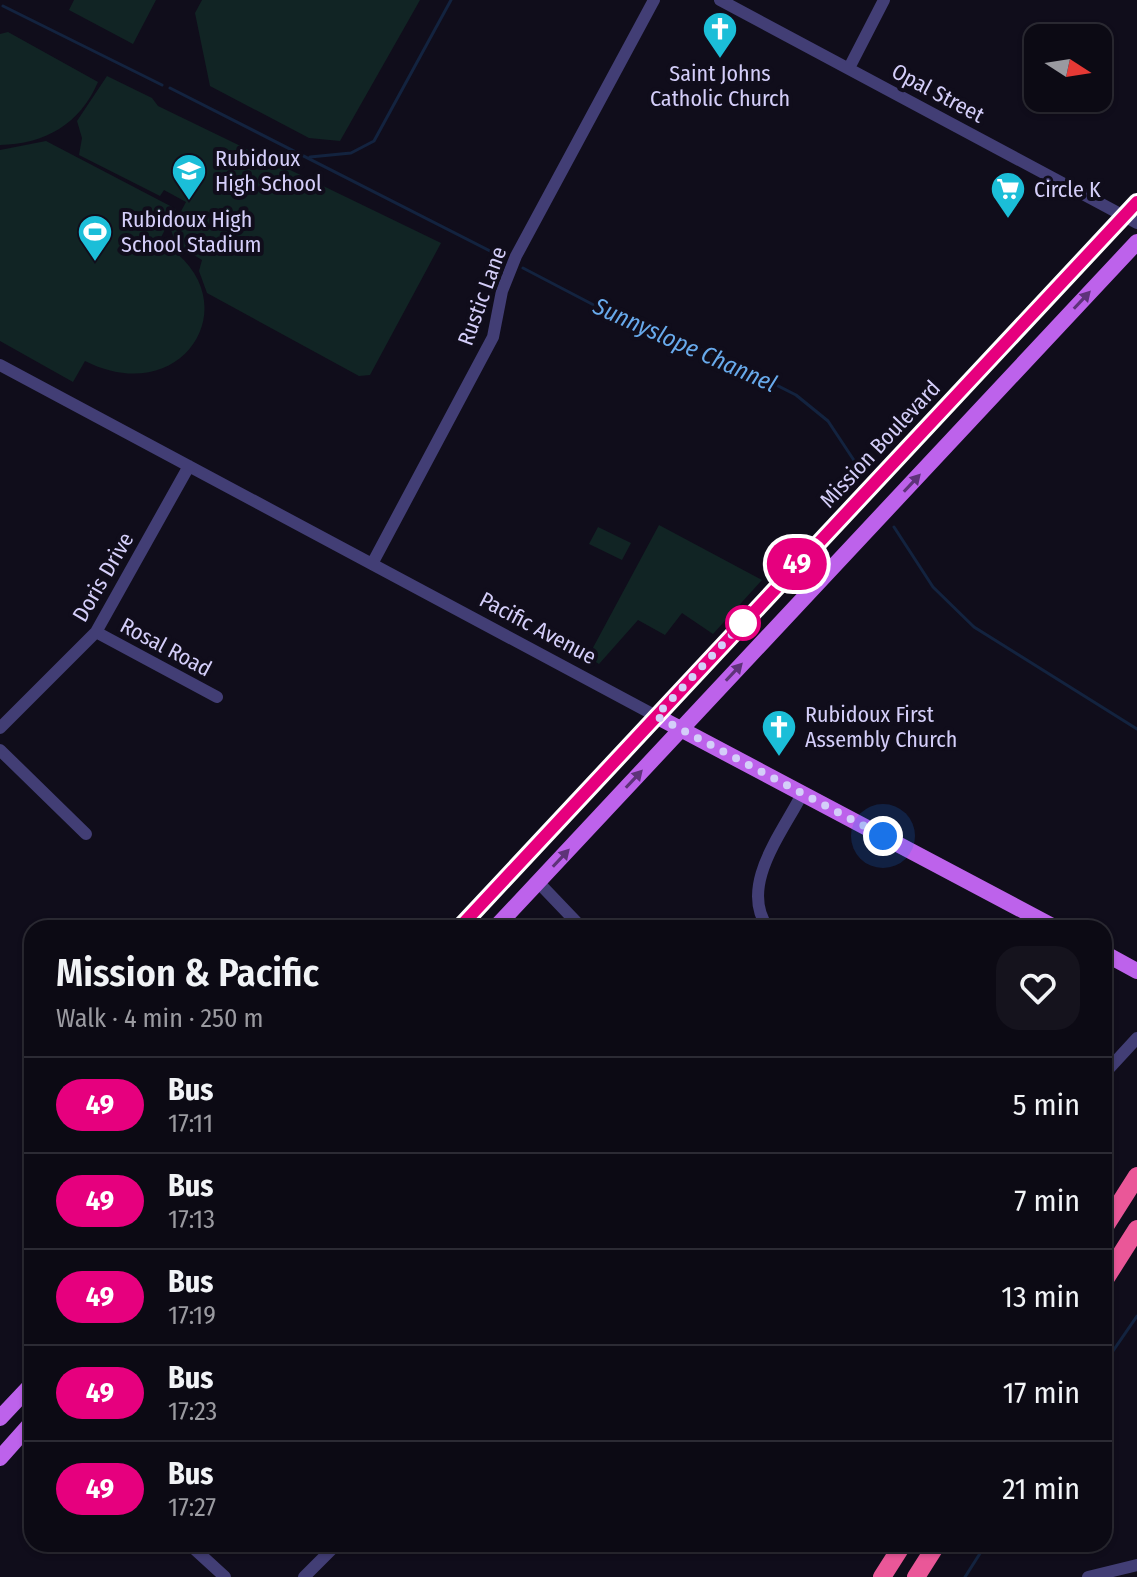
<!DOCTYPE html>
<html lang="en">
<head>
<meta charset="utf-8">
<style>
	:root { --surface:#0c0a14; --page:#15131d; --text:#f1f3f6; --muted:#9a9aa0; --line:#2c2b34 }
	body { margin:0; font-family:"Fira Sans Condensed",sans-serif; background:var(--page); color:var(--text); height:100vh; display:flex; flex-direction:column; font-size:30px; white-space:nowrap }
	* { box-sizing:border-box; margin:0 }
	p { font-size:26px; color:var(--muted) }
	.icon { flex:none; width:44px; height:44px; fill:none; stroke:currentColor; stroke-width:2; stroke-linecap:round; stroke-linejoin:round }
	.map { position:relative; flex:1; overflow:hidden }
	.side { position:absolute; left:24px; top:920px; width:1088px; height:632px; display:flex; flex-direction:column; background:var(--surface); border-radius:24px; box-shadow:0 2px 6px #0004,0 0 0 2px var(--line) }
	.side>* { flex:none }
	.badge { padding:0 16px; border-radius:26px; font-size:28px; line-height:52px }
	.needle { width:52px; rotate:102deg }
	.fabs { position:absolute; left:1024px; top:24px; display:grid; gap:16px }
	.fabs a { display:grid; place-items:center; width:88px; height:88px; border-radius:16px; background:var(--surface); box-shadow:0 2px 6px #0004,0 0 0 2px var(--line); font-size:40px }
	.you { position:absolute; width:40px; height:40px; margin:-20px; border:6px solid #fff; border-radius:50%; background:#1a73e8; box-shadow:0 0 0 12px #1a73e833 }
	.map>.badge { position:absolute; translate:-50% -50%; box-shadow:0 0 0 4px #fff }
	.round { display:grid; place-items:center; flex:none; width:84px; height:84px; border-radius:24px; background:var(--page) }
	.summary { display:flex; align-items:center; justify-content:space-between; height:136px; padding:0 32px }
	h1 { font-size:38px; font-weight:600; line-height:60px }
	ul { padding:0; list-style:none }
	li { display:flex; align-items:center; gap:24px; height:96px; padding:0 32px; border-top:2px solid var(--line) }
	li div { flex:1 }
	li b { display:block; font-size:30px }
	li em { font-style:normal }
	li .badge { min-width:88px; font-weight:700; text-align:center }
	.map>svg:first-child { display:block }
</style>
</head>
<body>
<div class="map">
<svg width="1137" height="1577" viewBox="0 0 1137 1577">
	<rect width="100%" height="100%" fill="#100d1b"/>
	<path fill="#112424" d="M74 0H156L133 44 69 10Z
		M202 0H420L340 141 309 138 210 86 195 13Z
		M8 32 98 82C80 124 45 144 0 145V34Z
		M107 76 152 98 158 106 441 243 370 375 359 376 207 293 199 271 202 260 176 244 171 230 186 202 164 190 160 196 79 155 82 138 77 121Z
		M46 141 176 209 159 241C254 295 186 412 85 361L73 382 0 341V150Z
		M659 525 762 580 713 634 682 613 665 635 638 620 599 664 588 657Z
		M598 527 631 543 622 560 589 544Z"/>
	<g fill="none" stroke-linecap="round" stroke-linejoin="round">
		<path stroke="#13233f" stroke-width="3" d="M3 6 162 85
			M170 88 502 257
			M310 157 351 153 374 141 451 0
			M523 268 632 325 719 356 796 395 828 421 863 474
			M894 527 933 587 974 627 1137 729
			M1104 1364 1137 1316
			M965 1577 986 1544"/>
		<path stroke="#423e75" stroke-width="12" d="M720 0 1137 223
			M849 68 884 0
			M0 365 656 716
			M372 564 493 337 502 291 516 256 654 0
			M96 632 217 697
			M0 728 96 632 189 466
			M0 750 86 834
			M538 882 582 928
			M768 928C738 886 783 832 802 794
			M1104 1074 1137 1038
			M189 1544 225 1577
			M304 1577 337 1544
			M1088 1577 1137 1565"/>
		<path stroke="#bd62eb" stroke-width="16" d="M656 716 1056 928
			M459 928 1137 202
			M495 928 1137 242
			M1104 953 1137 971
			M0 1418 32 1384
			M0 1458 32 1422"/>
		<path stroke="#ea5798" stroke-width="18" d="M1104 1228 1137 1176
			M1104 1281 1137 1229
			M882 1577 903 1544
			M916 1577 937 1544"/>
	</g>
	<defs><path id="oneway-solid" d="M-6-.8H1V-3.2L6.5 0L1 3.2V.8H-6Z" transform="scale(2)"/></defs>
	<g fill="#5e3379">
		<use href="#oneway-solid" transform="translate(1082 300) rotate(-47)"/>
		<use href="#oneway-solid" transform="translate(912 483) rotate(-47)"/>
		<use href="#oneway-solid" transform="translate(734 672) rotate(-47)"/>
		<use href="#oneway-solid" transform="translate(634 779) rotate(-47)"/>
		<use href="#oneway-solid" transform="translate(561 858) rotate(-47)"/>
	</g>
	<g fill="none" stroke-linecap="round" stroke-linejoin="round">
		<defs>
			<path id="line" d="M459 928 1137 202"/>
		</defs>
		<use href="#line" stroke="#fff" stroke-width="18"/>
		<use href="#line" stroke="#e6007e" stroke-width="12"/>
		<path stroke="#d4cef9" stroke-width="8" stroke-dasharray="0 14.4" d="M743 623 752 613 656 716 883 836"/>
	</g>
	<defs>
		<symbol id="church-pin" viewBox="-11 -11 22 30"><path d="M0 17L-7.5 6A9.5 9.5 0 1 1 7.5 6Z" fill="#1bbed8" stroke="#100d1b"/><path d="M-1.2-6h2.4v3.5h3.3v2.4h-3.3V6h-2.4V-.1h-3.3v-2.4h3.3Z" fill="#fff"/></symbol>
		<symbol id="school-pin" viewBox="-11 -11 22 30"><path d="M0 17L-7.5 6A9.5 9.5 0 1 1 7.5 6Z" fill="#1bbed8" stroke="#100d1b"/><path d="M0-5L7-2L0 1L-7-2ZM-4 1L0 2.5L4 1V4Q0 6-4 4Z" fill="#fff"/></symbol>
		<symbol id="supermarket-pin" viewBox="-11 -11 22 30"><path d="M0 17L-7.5 6A9.5 9.5 0 1 1 7.5 6Z" fill="#1bbed8" stroke="#100d1b"/><path d="M-6-5.5h2.5l.6 2H6L4.5 2H-2.5L-4.4-4H-6ZM-1.5 3.2a1.3 1.3 0 1 0 .1 0ZM3 3.2a1.3 1.3 0 1 0 .1 0Z" fill="#fff"/></symbol>
		<symbol id="stadium-pin" viewBox="-11 -11 22 30"><path d="M0 17L-7.5 6A9.5 9.5 0 1 1 7.5 6Z" fill="#1bbed8" stroke="#100d1b"/><path d="M0-5a6.5 5 0 1 0 0 10a6.5 5 0 1 0 0-10ZM-3.5-1.8h7v3.6h-7Z" fill="#fff"/></symbol>
	</defs>
	<g fill-rule="evenodd">
		<use href="#church-pin" x="700" y="9" width="40" height="54"/>
		<use href="#school-pin" x="169" y="151" width="40" height="54"/>
		<use href="#supermarket-pin" x="988" y="169" width="40" height="54"/>
		<use href="#stadium-pin" x="75" y="212" width="40" height="54"/>
		<use href="#church-pin" x="759" y="707" width="40" height="54"/>
	</g>
	<circle fill="#fff" stroke="#e6007e" stroke-width="4" cx="743" cy="623" r="16"/>
	<g text-anchor="middle" dominant-baseline="central" stroke-width="8" stroke-linejoin="round" paint-order="stroke">
		<g font-size="22" fill="#d4cef9" stroke="#100d1b" text-anchor="start">
			<text x="720" y="73" text-anchor="middle">Saint Johns<tspan x="720" dy="25">Catholic Church</tspan></text>
			<text x="215" y="158">Rubidoux<tspan x="215" dy="25">High School</tspan></text>
			<text x="1034" y="189">Circle K</text>
			<text x="121" y="219">Rubidoux High<tspan x="121" dy="25">School Stadium</tspan></text>
			<text x="805" y="714">Rubidoux First<tspan x="805" dy="25">Assembly Church</tspan></text>
		</g>
		<g font-size="22" fill="#d4cef9" stroke="#100d1b">
			<text transform="translate(938 93) rotate(28)">Opal Street</text>
			<text transform="translate(482 296) rotate(-70)">Rustic Lane</text>
			<text transform="translate(880 444) rotate(-47)">Mission Boulevard</text>
			<text transform="translate(103 577) rotate(-60)">Doris Drive</text>
			<text transform="translate(538 628) rotate(28)">Pacific Avenue</text>
			<text transform="translate(166 647) rotate(28)">Rosal Road</text>
		</g>
		<g font-size="24" font-style="italic" fill="#68aaec" stroke="#100d1b">
			<text transform="translate(685 345) rotate(24)">Sunnyslope Channel</text>
		</g>
	</g>
</svg>
<div class="fabs">
<a><svg class="needle" viewBox="-14 -14 28 28"><path d="M0-13l5 13h-10z" fill="#e53935"/><path d="M0 13l5-13h-10z" fill="#9a9aa0"/></svg></a>
</div>
<div class="you" style="left:883px;top:836px"></div>
<b class="badge" style="left:797px;top:564px;background:#e6007e;color:#fff">49</b>
<section class="side">
<div class="summary"><div><h1>Mission &amp; Pacific</h1><p>Walk · 4 min · 250 m</p></div><a class="round"><svg class="icon" aria-label="heart" viewBox="0 0 24 24"><path d="M12 20l-8-8c-3-5 5-10 8-4 3-6 11-1 8 4z"/></svg></a></div>
<ul>
<li><span class="badge" style="background:#e6007e;color:#fff">49</span><div><b>Bus</b><p>17:11</p></div><em>5 min</em></li>
<li><span class="badge" style="background:#e6007e;color:#fff">49</span><div><b>Bus</b><p>17:13</p></div><em>7 min</em></li>
<li><span class="badge" style="background:#e6007e;color:#fff">49</span><div><b>Bus</b><p>17:19</p></div><em>13 min</em></li>
<li><span class="badge" style="background:#e6007e;color:#fff">49</span><div><b>Bus</b><p>17:23</p></div><em>17 min</em></li>
<li><span class="badge" style="background:#e6007e;color:#fff">49</span><div><b>Bus</b><p>17:27</p></div><em>21 min</em></li>
</ul>
</section>
</div>
</body>
</html>
